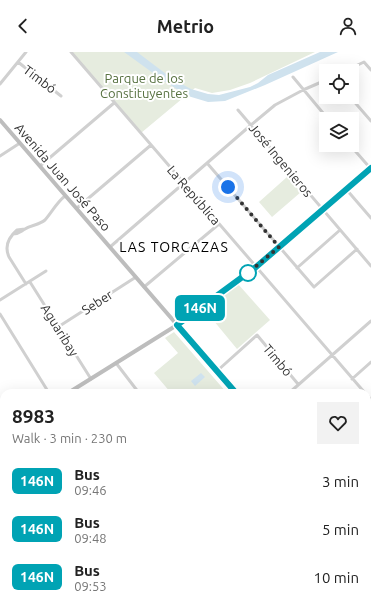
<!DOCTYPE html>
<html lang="en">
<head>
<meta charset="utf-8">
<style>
	:root { --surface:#fff; --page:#f2f2f2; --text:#222; --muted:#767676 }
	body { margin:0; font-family:Ubuntu,sans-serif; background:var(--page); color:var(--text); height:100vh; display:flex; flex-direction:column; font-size:15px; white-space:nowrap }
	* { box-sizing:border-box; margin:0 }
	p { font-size:13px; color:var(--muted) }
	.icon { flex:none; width:22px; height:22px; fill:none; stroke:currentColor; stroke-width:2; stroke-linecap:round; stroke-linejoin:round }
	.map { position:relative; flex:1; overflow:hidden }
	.panel { position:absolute; left:0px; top:337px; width:371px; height:220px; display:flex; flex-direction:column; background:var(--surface); border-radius:12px 12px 0 0; box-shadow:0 4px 16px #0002 }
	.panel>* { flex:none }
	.badge { padding:0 8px; border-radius:6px; font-size:14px; line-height:26px }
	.tools { position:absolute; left:319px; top:12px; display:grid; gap:8px }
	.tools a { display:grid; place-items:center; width:40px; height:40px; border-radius:0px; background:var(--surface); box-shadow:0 4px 16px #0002; font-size:20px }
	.you { position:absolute; width:20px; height:20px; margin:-10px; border:3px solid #fff; border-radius:50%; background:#1a73e8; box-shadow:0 0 0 6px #1a73e833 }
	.map>.badge { position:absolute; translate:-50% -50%; box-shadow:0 0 0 2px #fff }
	.round { display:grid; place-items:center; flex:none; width:42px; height:42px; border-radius:0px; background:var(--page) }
	.head { display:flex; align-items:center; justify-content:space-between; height:68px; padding:0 12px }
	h1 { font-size:19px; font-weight:700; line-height:30px }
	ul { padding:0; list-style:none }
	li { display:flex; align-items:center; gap:12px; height:48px; padding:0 12px }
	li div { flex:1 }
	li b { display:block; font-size:15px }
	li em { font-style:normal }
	li .badge { min-width:44px; font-weight:700; text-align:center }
	header { display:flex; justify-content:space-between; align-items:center; height:52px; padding:0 12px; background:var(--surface); font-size:18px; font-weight:700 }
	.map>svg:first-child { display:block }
</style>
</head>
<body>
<header><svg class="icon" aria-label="back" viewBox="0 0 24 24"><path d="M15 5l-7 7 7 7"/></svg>Metrio<svg class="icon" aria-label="person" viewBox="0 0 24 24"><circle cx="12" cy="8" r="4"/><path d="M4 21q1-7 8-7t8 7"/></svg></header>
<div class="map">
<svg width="371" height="557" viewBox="0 0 371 557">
	<rect width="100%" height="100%" fill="#fff"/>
	<path fill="#e6ecdf" d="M71 0H315L250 31 230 38 212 41 195 36 141 81Z
		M287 125 301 140 272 165 259 150Z
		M238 232 270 268 237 297 204 257Z
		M174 280 227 341H171L154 321 178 301 165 286Z
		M0 405 4 411V458L0 451Z
		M64 553H93L96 557H66Z"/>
	<path fill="#cfe2ee" d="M124 0H137L174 28 191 37 208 42 219 43 250 35 258 31 268 23 320 0H338L265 33 225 49 208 50 188 44 164 29Z
		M201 321 205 325 195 334 191 329Z"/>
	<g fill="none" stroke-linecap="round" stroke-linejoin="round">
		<path stroke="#d0d0d0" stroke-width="3" d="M71 0 365 341
			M18 10 61 44
			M345 19 364 10 371 18
			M293 25 328 67
			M0 32 26 0
			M351 46 371 69
			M238 58 371 214
			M350 93 371 117
			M0 104 20 91
			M207 111 314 235 357 197
			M40 114 114 51
			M346 137 371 166
			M77 156 151 93
			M25 177 17 178C9 185 4 194 9 205L26 232
			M13 182C19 182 20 180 25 177 31 173 39 173 45 168 52 160 57 150 65 144
			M110 195 251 73 275 53 303 38 326 28
			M297 216 340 178
			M30 230 91 327
			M144 235 219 172
			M0 248 46 219
			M0 262 49 341
			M177 273 256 215 371 116
			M58 275 136 225
			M116 311 139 341
			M217 319 257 283 298 332
			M352 327 371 310
			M289 341 371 269
			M367 343 371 348
			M0 405 4 411
			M367 430 371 426
			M0 451 4 458
			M0 520 4 518
			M367 535 371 531
			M64 553 66 557
			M93 553 96 557
			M182 553 185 557
			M248 553 251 557
			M157 557 164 553
			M341 557 346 553"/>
		<path stroke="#bdbdbd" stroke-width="4" d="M0 68 236 341
			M68 341 177 273
			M0 384 4 382
			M367 492 371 497"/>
		<path stroke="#888" stroke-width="1" stroke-dasharray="4 3" stroke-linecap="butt" d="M0 430 4 436
			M81 553 83 557"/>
	</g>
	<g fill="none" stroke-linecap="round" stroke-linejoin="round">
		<defs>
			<path id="line" d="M236 341 177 273 256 215 371 116"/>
		</defs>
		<use href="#line" stroke="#fff" stroke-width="9"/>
		<use href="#line" stroke="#00a3b4" stroke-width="6"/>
		<path stroke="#333" stroke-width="4" stroke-dasharray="0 7.2" d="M228 135 279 195 248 221"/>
	</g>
	<circle fill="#fff" stroke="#00a3b4" stroke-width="2" cx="248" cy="221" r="8"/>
	<g text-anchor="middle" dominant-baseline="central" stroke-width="4" stroke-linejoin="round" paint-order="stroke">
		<g font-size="13" fill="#56703f" stroke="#fff">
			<text x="144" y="26">Parque de los<tspan x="144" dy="15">Constituyentes</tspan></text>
		</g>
		<g font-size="13" fill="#333" stroke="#fff">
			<text transform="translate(40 27) rotate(37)">Timbó</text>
			<text transform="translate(281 108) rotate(50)">José Ingenieros</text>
			<text transform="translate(63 125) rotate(49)">Avenida Juan José Paso</text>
			<text transform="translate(194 143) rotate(49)">La República</text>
			<text transform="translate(97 250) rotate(-33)">Seber</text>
			<text transform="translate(60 278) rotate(58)">Aguaribay</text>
			<text transform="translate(278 308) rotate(50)">Timbó</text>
		</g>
		<g font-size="14" letter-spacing="1" fill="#000" stroke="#fff">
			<text x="174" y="195">LAS TORCAZAS</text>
		</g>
	</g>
</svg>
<div class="tools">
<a><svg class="icon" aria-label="locate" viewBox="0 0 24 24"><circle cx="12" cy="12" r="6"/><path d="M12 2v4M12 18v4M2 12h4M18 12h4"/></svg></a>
<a><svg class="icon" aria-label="layers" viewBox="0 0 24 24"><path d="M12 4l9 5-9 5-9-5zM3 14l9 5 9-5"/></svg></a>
</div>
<div class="you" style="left:228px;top:135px"></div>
<b class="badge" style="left:200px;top:256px;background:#00a3b4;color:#fff">146N</b>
<section class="panel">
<div class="head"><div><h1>8983</h1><p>Walk · 3 min · 230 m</p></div><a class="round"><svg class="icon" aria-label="heart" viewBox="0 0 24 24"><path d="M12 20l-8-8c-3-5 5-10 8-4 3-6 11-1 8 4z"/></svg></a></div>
<ul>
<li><span class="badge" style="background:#00a3b4;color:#fff">146N</span><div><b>Bus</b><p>09:46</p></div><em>3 min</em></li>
<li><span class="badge" style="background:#00a3b4;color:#fff">146N</span><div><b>Bus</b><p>09:48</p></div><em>5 min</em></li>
<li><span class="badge" style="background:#00a3b4;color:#fff">146N</span><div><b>Bus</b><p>09:53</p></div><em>10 min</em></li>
</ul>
</section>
</div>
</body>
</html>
